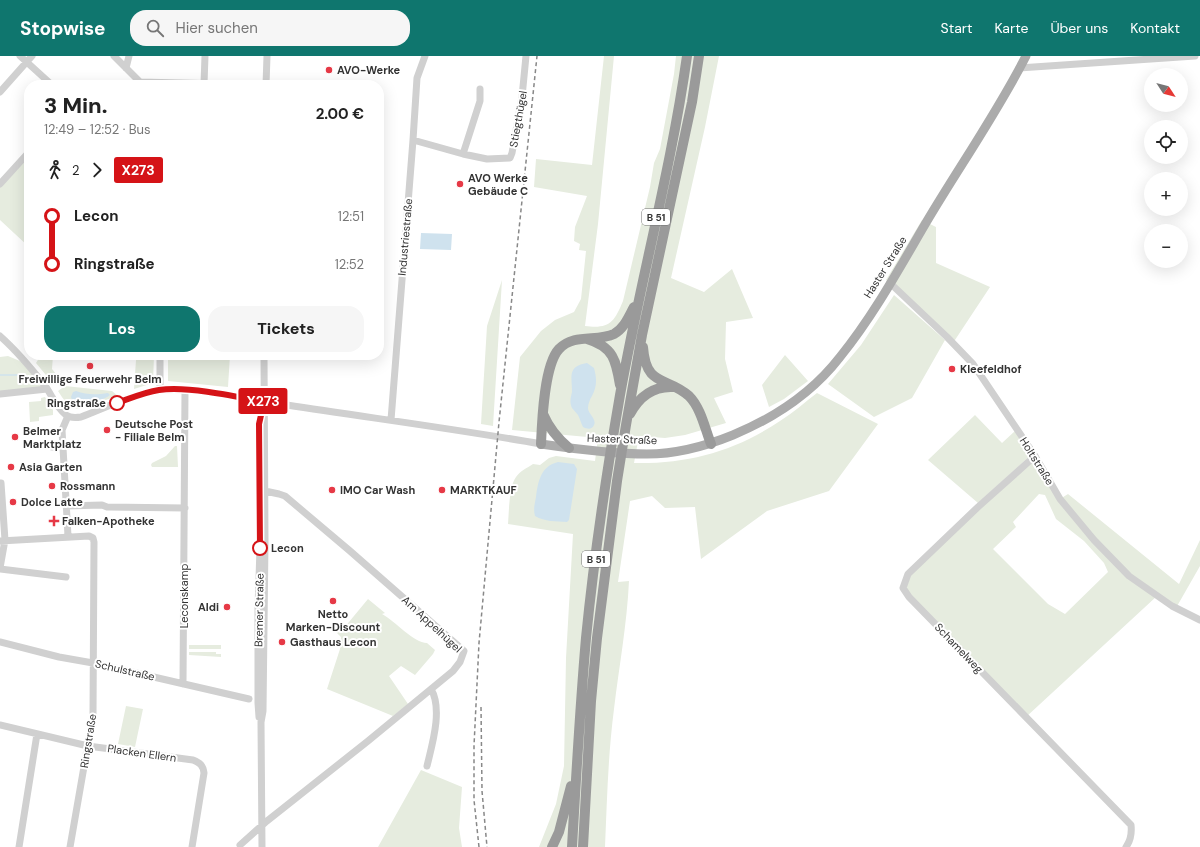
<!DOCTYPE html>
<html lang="de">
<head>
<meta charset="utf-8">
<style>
	:root { --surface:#fff; --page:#f6f6f6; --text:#222; --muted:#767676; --accent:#0f766e }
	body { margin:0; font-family:"DM Sans",sans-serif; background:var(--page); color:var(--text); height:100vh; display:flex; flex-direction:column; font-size:15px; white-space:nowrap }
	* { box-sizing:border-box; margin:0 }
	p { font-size:13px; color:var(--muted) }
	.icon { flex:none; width:22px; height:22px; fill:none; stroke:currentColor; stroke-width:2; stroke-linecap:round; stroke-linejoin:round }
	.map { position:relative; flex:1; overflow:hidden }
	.details { position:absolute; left:24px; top:24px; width:360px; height:280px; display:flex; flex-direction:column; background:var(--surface); border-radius:16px; box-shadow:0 4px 16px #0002 }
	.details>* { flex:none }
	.badge { padding:0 8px; border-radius:3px; font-size:14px; line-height:26px }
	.needle { width:26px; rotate:126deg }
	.buttons { position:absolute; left:1144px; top:12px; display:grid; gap:8px }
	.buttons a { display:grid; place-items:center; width:44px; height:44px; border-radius:50%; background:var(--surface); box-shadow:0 4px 16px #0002; font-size:20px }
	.map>.badge { position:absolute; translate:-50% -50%; box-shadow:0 0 0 2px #fff }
	.legs { display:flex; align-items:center; gap:6px; height:44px; padding:0 20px; font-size:13px }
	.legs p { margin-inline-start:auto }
	.summary { display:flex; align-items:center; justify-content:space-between; height:68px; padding:0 20px }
	h1 { font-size:22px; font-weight:800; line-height:30px }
	.cta { display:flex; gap:8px; margin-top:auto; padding:8px 20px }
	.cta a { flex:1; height:46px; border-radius:16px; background:var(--accent); color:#fff; font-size:16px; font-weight:800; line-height:46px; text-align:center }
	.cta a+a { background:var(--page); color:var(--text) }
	ul { padding:0 20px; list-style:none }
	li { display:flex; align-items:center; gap:14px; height:48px; font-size:15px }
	li i { display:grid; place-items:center; width:6px; height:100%; margin:0 5px; background:currentColor }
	li i::after { content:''; width:10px; height:10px; margin:-5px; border:3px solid; border-radius:50%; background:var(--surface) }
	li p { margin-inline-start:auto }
	li:first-child i { background:linear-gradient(#0000 50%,currentColor 0) }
	li:last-child i { background:linear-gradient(currentColor 50%,#0000 0) }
	header { display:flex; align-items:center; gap:24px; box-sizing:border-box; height:56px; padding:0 20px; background:var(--accent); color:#fff }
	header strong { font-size:19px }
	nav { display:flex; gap:22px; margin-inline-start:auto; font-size:14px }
	.search { width:280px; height:36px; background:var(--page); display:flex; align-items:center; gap:10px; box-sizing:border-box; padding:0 14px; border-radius:16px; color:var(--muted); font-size:15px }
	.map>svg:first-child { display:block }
</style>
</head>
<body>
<header>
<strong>Stopwise</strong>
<div class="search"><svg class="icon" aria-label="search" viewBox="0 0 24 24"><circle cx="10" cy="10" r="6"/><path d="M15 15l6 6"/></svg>Hier suchen</div>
<nav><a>Start</a><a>Karte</a><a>Über uns</a><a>Kontakt</a></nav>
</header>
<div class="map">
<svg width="1200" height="791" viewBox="0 0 1200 791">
	<rect width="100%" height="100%" fill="#fff"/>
	<path fill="#e6ecdf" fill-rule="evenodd" d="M604 0H614L598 168 585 270C609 273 614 267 623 245L650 131 654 107 660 93 674 18 676 0H719L705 71 671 222 704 236 732 213 753 262 726 266 725 303 733 336 714 342 726 367 685 379 665 382 639 380 634 407C689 408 735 395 780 365 793 357 805 346 817 337L878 368 829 435 767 455 701 503 695 451 665 452 652 440 630 445 618 526 629 525C627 568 619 611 614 653 608 699 607 745 605 791H539L556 748 564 710 566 602 573 478 508 468C509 456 509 430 516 421 520 415 527 412 533 408L540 409 549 402 556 400 595 405 598 382 512 374 520 301 541 275 555 264 574 256 581 243 586 195 579 194 580 188 574 185 575 171 587 140 534 131 536 103 592 109Z
		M29 96V191L0 164V128Z
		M922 164 936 171V207L990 231 953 287 886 224Z
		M502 224 493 370 481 368 487 270Z
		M894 239 945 284 912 342 874 361 828 328 861 289Z
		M41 299H53L52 313 57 319 50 324 36 307Z
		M139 299H154L153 327 134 333 136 304Z
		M168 299H230L228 331 168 325Z
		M785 299 808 325 784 343 769 351 762 329Z
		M8 300 27 308 47 333 0 338V301Z
		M65 330 112 335 118 340 78 353C67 350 64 344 58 335Z
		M45 341 53 354V359L39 361V365L30 366 29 346 41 345V342Z
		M975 359 1002 387 1015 375 1031 399 978 447 928 404Z
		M175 390H177L178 411H152L151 409 152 407 166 400Z
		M1035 400 1060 443 1068 438 1179 528 1200 484V510L1176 552 1157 540 1026 661 903 532 908 518ZM1039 438 1045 439 1056 463 1084 485 1104 507 1108 516 1065 558 1048 548 993 493 1016 471 1013 466Z
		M368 543 385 557 382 558C395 565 414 587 427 587L435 594 433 598 415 619 401 610 389 620 408 648 393 660 327 633 340 593 341 581 336 576 339 571 344 572Z
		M189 589H221V593H189Z
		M189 596H216V598H221V601L189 599Z
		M126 650 143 653 135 691 118 688Z
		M421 714 462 731 459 772 462 791H378Z"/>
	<path fill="#cfe2ee" d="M421 177 452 178 451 194 420 193Z
		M587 307 594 312C597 323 597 330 592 340 590 343 588 348 588 352 588 358 597 363 594 369 592 374 587 373 583 371 581 367 580 363 578 359 576 357 574 354 572 352 569 346 571 341 572 336 572 321 567 310 587 307Z
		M76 335C87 339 96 339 108 337L110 339C103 345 82 349 73 346L71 341 73 336Z
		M558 406 574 408 577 413 569 464 567 466C556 465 545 466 535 460 533 453 535 447 536 441 538 425 541 410 558 406Z"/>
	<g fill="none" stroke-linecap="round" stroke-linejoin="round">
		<path stroke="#cfe2ee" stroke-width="1.5" d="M0 319H24"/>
		<path stroke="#d0d0d0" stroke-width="7" d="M20 0 52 29
			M114 0 143 29
			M126 12 129 0
			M1019 12 1195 0
			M140 26 266 29
			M204 28 205 0
			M266 29 267 0
			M0 36 32 0
			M413 84 463 98 487 103 510 102 512 97 522 41 526 0
			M463 98 480 45V33
			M0 128 29 96
			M890 227 947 281 973 308 1035 400 1060 443 1094 484 1129 520 1172 550 1200 564
			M0 280C17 295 32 313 46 331 52 340 57 352 66 359 70 362 75 362 81 361 105 352 135 337 161 334 203 331 245 343 287 349 371 362 456 373 541 388
			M160 299V334
			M0 338 47 333
			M68 360 62 374 68 480
			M391 364 413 84 417 22 425 0
			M52 391 63 390
			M1035 400 978 451 908 518 903 532 909 541 1131 769C1132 778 1131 784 1126 791
			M66 450 102 449 107 451 185 452
			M0 485 89 480 93 482 94 486 93 659 70 791
			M0 512 5 484 1 427
			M0 513 66 521
			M0 586 59 601 93 607 249 643
			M183 628 185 334
			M259 661 258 647V552L260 492 259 368 261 357
			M0 669 88 690 193 704C200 707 203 709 204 717L192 791
			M427 710C432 689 443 653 431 633
			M240 789 267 765 368 685 453 615 460 606 464 595 350 495 285 440 279 438 265 435
			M19 791 37 678
			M262 791 261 666 263 655 265 485 264 299"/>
		<path stroke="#ababab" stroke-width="9" d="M541 388C575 393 611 398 647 398 676 398 706 390 733 379 774 362 813 336 840 301 874 259 900 211 927 165 959 111 997 57 1026 0"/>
		<path stroke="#9a9a9a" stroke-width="10" d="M587 283C614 291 616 305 620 329
			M643 291C646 332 667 320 689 340 701 352 705 373 711 388
			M543 358C549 372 558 383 569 392
			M630 358C639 341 652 330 673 331
			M541 388C542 365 544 309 559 293 574 277 597 286 614 278 624 273 629 260 634 251
			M552 791 559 776 571 730
			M572 791C576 721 580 652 586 582 594 501 606 420 620 339 640 226 671 114 687 0
			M583 791 591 645 597 582 617 425 626 369 642 279 692 46 699 0"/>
		<path stroke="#888" stroke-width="1.5" stroke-dasharray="4 3" stroke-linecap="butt" d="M481 651 482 735 487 791
			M479 791 474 744V690L479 587 499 366 537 0"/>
	</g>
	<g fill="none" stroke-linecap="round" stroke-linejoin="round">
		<defs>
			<path id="line-1" d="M117 347C131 342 145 336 159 334 188 330 234 340 264 346L259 368 260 492"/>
		</defs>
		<use href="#line-1" stroke="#fff" stroke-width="9"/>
		<use href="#line-1" stroke="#d51317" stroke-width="6"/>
	</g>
	<g fill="#e63946" stroke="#fff" stroke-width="1.5">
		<circle cx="329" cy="14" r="4"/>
		<circle cx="460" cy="128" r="4"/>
		<circle cx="90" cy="310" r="4"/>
		<circle cx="952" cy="313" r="4"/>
		<circle cx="107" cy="374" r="4"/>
		<circle cx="15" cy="381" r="4"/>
		<circle cx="11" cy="411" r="4"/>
		<circle cx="52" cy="430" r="4"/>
		<circle cx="332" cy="434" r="4"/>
		<circle cx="442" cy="434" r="4"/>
		<circle cx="13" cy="446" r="4"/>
		<path d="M52 459h4v4h4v4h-4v4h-4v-4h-4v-4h4z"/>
		<circle cx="333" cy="545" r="4"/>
		<circle cx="227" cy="551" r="4"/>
		<circle cx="282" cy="586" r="4"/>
	</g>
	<g fill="#fff" stroke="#d51317" stroke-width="2">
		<circle cx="117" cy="347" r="7"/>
		<circle cx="260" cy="492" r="7"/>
	</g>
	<g text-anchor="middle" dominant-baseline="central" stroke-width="4" stroke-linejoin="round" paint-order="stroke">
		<g fill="#fff" stroke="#707070" stroke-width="1">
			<rect x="642" y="153" width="28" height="16" rx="3"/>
			<rect x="582" y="495" width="28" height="16" rx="3"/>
		</g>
		<g font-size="10" font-weight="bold" fill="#333">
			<text x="656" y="161">B 51</text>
			<text x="596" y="503">B 51</text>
		</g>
		<g font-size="11" font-weight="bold" fill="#333" stroke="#fff" text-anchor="start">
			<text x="337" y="14">AVO-Werke</text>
			<text x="468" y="122">AVO Werke<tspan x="468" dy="13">Gebäude C</tspan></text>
			<text x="960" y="313">Kleefeldhof</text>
			<text x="90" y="323" text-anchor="middle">Freiwillige Feuerwehr Belm</text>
			<text x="115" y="368">Deutsche Post<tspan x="115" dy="13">- Filiale Belm</tspan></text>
			<text x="23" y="375">Belmer<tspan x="23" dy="13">Marktplatz</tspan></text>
			<text x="19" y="411">Asia Garten</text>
			<text x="60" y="430">Rossmann</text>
			<text x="340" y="434">IMO Car Wash</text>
			<text x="450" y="434">MARKTKAUF</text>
			<text x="21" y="446">Dolce Latte</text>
			<text x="62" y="465">Falken-Apotheke</text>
			<text x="219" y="551" text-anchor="end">Aldi</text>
			<text x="333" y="558" text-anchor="middle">Netto<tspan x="333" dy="13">Marken-Discount</tspan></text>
			<text x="290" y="586">Gasthaus Lecon</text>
		</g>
		<g font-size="11" fill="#333" stroke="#fff">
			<text transform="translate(518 63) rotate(-80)">Stiegthügel</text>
			<text transform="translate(405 181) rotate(-85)">Industriestraße</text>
			<text transform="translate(885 211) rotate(-58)">Haster Straße</text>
			<text transform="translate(622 383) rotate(2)">Haster Straße</text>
			<text transform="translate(1037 405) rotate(58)">Holtstraße</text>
			<text transform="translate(184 540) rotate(-90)">Leconskamp</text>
			<text transform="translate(259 554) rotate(-89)">Bremer Straße</text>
			<text transform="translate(432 568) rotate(43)">Am Appelhügel</text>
			<text transform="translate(959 592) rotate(46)">Schamelweg</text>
			<text transform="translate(125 614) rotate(13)">Schulstraße</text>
			<text transform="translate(88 685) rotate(-81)">Ringstraße</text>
			<text transform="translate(142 697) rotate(8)">Placken Ellern</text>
		</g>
		<g font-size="11" font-weight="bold" fill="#333" stroke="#fff" text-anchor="end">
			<text x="106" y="347">Ringstraße</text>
			<text x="271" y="492" text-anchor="start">Lecon</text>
		</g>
	</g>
</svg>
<div class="buttons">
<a><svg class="needle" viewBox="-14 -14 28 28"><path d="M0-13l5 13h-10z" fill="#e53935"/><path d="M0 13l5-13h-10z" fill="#767676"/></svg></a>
<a><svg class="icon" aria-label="locate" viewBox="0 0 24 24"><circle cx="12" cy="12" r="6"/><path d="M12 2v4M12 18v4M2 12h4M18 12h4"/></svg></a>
<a>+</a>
<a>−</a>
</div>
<b class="badge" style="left:263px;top:345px;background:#d51317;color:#fff">X273</b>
<section class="details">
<div class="summary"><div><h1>3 Min.</h1><p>12:49 – 12:52 · Bus</p></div><b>2.00 €</b></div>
<div class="legs"><svg class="icon" aria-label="walk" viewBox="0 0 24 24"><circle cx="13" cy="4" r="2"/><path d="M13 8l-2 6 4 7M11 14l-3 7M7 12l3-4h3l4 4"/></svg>2<svg class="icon" aria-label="forward" viewBox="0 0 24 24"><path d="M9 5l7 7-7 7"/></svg><b class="badge" style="background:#d51317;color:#fff">X273</b></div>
<ul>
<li><i style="color:#d51317"></i><b>Lecon</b><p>12:51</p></li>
<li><i style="color:#d51317"></i><b>Ringstraße</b><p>12:52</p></li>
</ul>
<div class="cta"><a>Los</a><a>Tickets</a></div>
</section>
</div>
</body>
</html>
